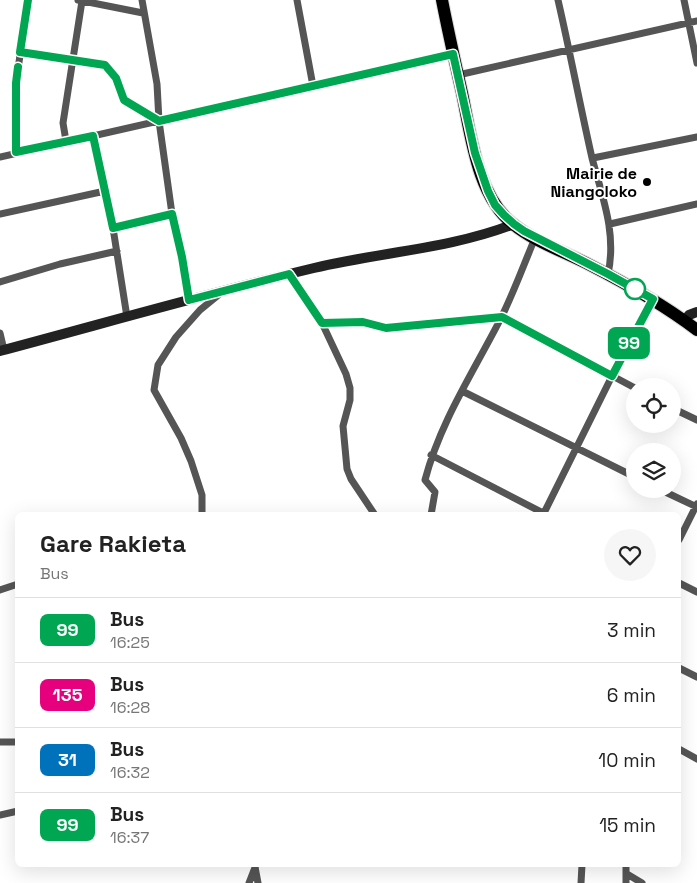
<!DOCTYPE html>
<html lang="fr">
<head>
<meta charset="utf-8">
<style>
	:root { --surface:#fff; --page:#f6f6f6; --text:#222; --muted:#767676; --line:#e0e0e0 }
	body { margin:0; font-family:"Space Grotesk",sans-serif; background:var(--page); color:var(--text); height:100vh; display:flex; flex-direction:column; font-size:19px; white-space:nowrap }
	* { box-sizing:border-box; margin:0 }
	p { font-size:16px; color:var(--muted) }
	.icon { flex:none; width:28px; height:28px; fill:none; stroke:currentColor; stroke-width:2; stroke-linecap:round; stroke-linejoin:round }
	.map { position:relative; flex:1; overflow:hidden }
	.drawer { position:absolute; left:15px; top:512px; width:666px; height:355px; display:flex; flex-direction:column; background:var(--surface); border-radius:8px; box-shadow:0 5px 20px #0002 }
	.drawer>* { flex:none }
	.badge { padding:0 10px; border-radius:8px; font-size:18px; line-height:32px }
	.controls { position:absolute; left:626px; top:378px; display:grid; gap:10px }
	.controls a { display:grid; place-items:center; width:55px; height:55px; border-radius:50%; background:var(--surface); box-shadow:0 5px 20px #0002; font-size:25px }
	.map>.badge { position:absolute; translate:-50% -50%; box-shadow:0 0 0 2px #fff }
	.round { display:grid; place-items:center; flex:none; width:52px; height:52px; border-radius:26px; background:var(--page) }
	.head { display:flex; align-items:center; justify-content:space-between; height:85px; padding:0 25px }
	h1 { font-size:24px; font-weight:600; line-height:38px }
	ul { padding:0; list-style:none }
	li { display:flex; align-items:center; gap:15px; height:65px; padding:0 25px; border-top:1px solid var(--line) }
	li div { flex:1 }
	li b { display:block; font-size:19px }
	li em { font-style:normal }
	li .badge { min-width:55px; font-weight:700; text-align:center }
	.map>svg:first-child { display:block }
</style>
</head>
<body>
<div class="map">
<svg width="697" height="883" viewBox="0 0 697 883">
	<rect width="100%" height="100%" fill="#fff"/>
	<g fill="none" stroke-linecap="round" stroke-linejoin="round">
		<defs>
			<path id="highway" d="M442 0C448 31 455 62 462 93 471 135 477 196 513 224 535 242 565 252 590 265 627 284 664 305 697 330"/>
		</defs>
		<use href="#highway" stroke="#dbdbdb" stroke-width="14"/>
		<path stroke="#555" stroke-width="7" d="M78 0 143 13
			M142 0 157 84 159 121 172 214 182 257 189 300
			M297 0 313 86
			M558 0C570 52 580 105 592 158 602 196 617 233 608 274
			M684 0 697 63
			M20 52 105 65 116 78 124 100 159 121
			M458 75 697 21
			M93 136 113 228 127 317
			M66 141 63 123 82 1
			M16 152V83L28 0
			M0 157 453 54
			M593 158 697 137
			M0 214 105 191
			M610 224 697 204
			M113 228 172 214
			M289 275 322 323 346 374 350 388V400L343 426 347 469 351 479 375 515
			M0 282 60 264 117 251
			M322 323 363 322 386 329 502 317 635 388
			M0 333 4 350
			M462 391 635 477
			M672 408 697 420
			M431 455 547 515
			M659 489 697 507
			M202 515V495L191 461 181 438 154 390 158 365 176 337 200 310 222 292
			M431 515 435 492 425 480C440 422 474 371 501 318 514 292 524 264 535 238
			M543 515 612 376 653 299
			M679 540 697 504
			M679 583 697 592
			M0 590 18 584
			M679 668 697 677
			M0 742H18
			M679 749 697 759
			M0 815 18 811
			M626 865V883
			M255 867 258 883
			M627 874 642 883
			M249 883 256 865
			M581 883 582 865"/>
		<path stroke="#222" stroke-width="10" d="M685 321 689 315 697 312
			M0 351C105 323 209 293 314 268 380 252 450 249 514 224"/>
		<use href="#highway" stroke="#000" stroke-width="12"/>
	</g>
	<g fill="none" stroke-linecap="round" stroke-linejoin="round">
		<defs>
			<path id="line" d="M18 67 16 83V152L93 136 113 228 172 214 182 257 189 300 289 274 322 323 363 322 386 328 502 317 612 376 653 299 608 274 524 231 514 224 504 215 495 205 488 191 475 153 453 54 159 121 124 100 116 78 105 65 20 52 28 0"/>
		</defs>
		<use href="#line" stroke="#fff" stroke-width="11"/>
		<use href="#line" stroke="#00a651" stroke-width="8"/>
	</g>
	<circle fill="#000" stroke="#fff" stroke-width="2" cx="647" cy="182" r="5"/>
	<circle fill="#fff" stroke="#00a651" stroke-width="2.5" cx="635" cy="289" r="10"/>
	<g text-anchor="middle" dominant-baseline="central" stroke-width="4" stroke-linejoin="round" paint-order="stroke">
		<g font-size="16" font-weight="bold" fill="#000" stroke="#fff" text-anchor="end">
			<text x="637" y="173">Mairie de<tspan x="637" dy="18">Niangoloko</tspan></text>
		</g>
	</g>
</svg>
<div class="controls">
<a><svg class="icon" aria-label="locate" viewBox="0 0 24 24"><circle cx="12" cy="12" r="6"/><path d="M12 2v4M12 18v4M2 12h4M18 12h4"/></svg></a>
<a><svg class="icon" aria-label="layers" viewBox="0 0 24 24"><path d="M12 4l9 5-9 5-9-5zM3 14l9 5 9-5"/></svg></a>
</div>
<b class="badge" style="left:629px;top:343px;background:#00a651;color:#fff">99</b>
<section class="drawer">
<div class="head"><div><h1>Gare Rakieta</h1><p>Bus</p></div><a class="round"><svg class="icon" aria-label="heart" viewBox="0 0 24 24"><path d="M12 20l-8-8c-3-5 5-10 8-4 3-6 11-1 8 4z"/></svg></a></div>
<ul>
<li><span class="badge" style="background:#00a651;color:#fff">99</span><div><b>Bus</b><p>16:25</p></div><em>3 min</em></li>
<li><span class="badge" style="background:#e6007e;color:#fff">135</span><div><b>Bus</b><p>16:28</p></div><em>6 min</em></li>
<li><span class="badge" style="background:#0072bc;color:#fff">31</span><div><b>Bus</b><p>16:32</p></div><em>10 min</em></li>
<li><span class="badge" style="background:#00a651;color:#fff">99</span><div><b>Bus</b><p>16:37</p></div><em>15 min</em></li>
</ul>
</section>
</div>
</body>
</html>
